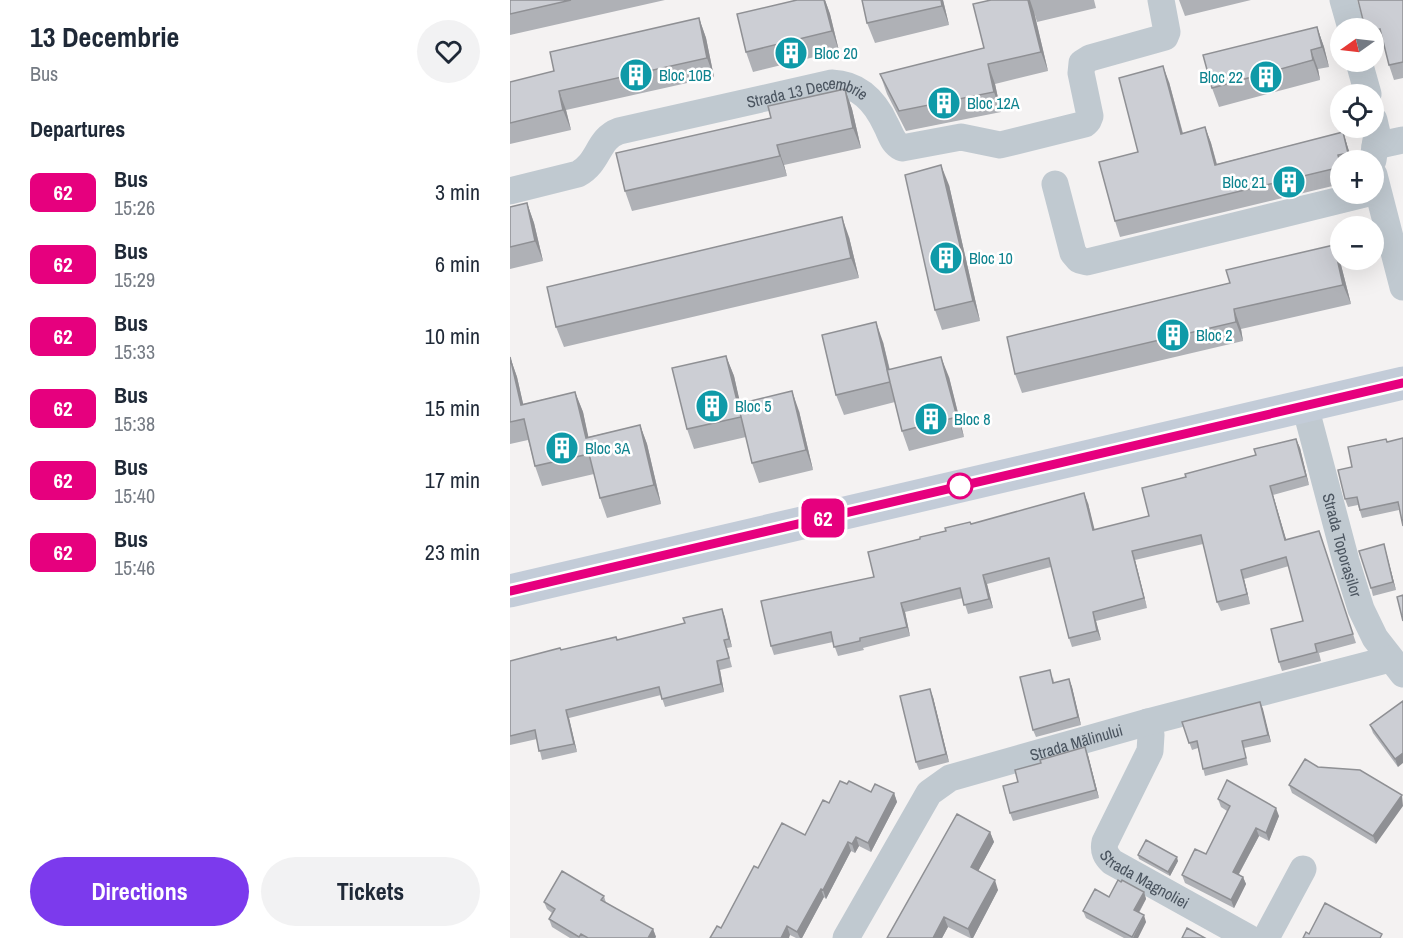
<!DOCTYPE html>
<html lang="en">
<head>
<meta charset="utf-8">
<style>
	:root { --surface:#fff; --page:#f2f2f3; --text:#1f2937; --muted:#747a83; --accent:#7c3aed }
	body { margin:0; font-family:"Archivo Narrow",sans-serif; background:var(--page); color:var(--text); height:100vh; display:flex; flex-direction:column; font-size:22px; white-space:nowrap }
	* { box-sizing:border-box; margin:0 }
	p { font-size:20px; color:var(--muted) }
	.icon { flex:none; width:33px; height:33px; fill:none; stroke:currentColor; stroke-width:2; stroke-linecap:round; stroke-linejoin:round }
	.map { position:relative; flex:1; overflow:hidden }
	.sheet { display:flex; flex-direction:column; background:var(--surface); width:510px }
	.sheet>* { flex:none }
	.badge { padding:0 12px; border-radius:9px; font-size:21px; line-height:39px }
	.needle { width:39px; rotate:256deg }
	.tools { position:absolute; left:820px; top:18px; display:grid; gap:12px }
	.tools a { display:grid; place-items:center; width:54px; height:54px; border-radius:50%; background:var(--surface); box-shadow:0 6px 24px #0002; font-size:30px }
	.map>.badge { position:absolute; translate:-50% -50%; box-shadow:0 0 0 3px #fff }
	h2 { padding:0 30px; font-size:22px; line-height:54px }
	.round { display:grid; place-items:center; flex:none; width:63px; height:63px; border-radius:32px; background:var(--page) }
	.summary { display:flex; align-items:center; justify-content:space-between; height:102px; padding:0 30px }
	h1 { font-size:28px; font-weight:700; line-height:45px }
	.primary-button { display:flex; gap:12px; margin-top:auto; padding:12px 30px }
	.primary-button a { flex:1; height:69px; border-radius:36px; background:var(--accent); color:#fff; font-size:24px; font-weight:700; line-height:69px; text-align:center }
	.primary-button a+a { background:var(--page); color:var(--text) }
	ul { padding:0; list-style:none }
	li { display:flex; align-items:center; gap:18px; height:72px; padding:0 30px }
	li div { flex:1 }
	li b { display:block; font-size:22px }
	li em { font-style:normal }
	li .badge { min-width:66px; font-weight:700; text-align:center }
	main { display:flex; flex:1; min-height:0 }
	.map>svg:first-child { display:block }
</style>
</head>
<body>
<main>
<section class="sheet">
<div class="summary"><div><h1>13 Decembrie</h1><p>Bus</p></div><a class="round"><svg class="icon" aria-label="heart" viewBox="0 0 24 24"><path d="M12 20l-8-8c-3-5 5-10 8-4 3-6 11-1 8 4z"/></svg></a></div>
<h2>Departures</h2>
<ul>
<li><span class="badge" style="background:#e6007e;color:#fff">62</span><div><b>Bus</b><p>15:26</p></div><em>3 min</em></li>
<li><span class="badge" style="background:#e6007e;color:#fff">62</span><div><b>Bus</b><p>15:29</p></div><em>6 min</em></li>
<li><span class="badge" style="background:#e6007e;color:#fff">62</span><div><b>Bus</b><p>15:33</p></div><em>10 min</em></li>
<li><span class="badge" style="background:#e6007e;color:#fff">62</span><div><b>Bus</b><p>15:38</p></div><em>15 min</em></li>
<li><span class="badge" style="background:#e6007e;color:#fff">62</span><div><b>Bus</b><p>15:40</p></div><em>17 min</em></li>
<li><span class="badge" style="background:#e6007e;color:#fff">62</span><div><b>Bus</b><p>15:46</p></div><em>23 min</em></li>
</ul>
<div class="primary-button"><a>Directions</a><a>Tickets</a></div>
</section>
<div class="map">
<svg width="893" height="938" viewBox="0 0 893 938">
	<rect width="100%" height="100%" fill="#f4f2f2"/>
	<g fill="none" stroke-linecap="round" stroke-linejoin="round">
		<g stroke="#c0c9d0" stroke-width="27">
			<path d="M833 0 841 28"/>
			<path d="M849 62 858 94"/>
			<path d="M865 146 893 140"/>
			<path d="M863 160 867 133 864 120"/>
			<path d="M864 175 893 287"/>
			<path d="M545 184 563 253 569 260 577 262 855 194"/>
			<path id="s1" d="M0 191 68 174C90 162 87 139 109 131L322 83C349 84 365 101 376 125 381 134 382 143 392 148L451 137 490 145 575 124 578 121 580 116 571 73 572 63 580 58 655 37 657 32 651 0"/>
			<path id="s2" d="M795 406 836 561 851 609 865 638 893 674"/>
			<path id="s3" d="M638 722 641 735 640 751 595 842C593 851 596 856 602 862L739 938"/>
			<path id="s4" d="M336 938 419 793 440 778 638 722 880 659"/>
			<path d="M756 938 793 869"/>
		</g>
		<path stroke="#c3ccd8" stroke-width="33" d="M0 591 893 383"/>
	</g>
	<path fill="#afb1b6" d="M0 0H155L0 35Z
		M287 0H315L320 14 329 51 243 72 236 52Z
		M433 0 439 25 365 43 357 23Z
		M520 0H584L586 8 527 22 524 12 538 71 485 84 491 112 396 131 377 94 370 74 474 48Z
		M669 0H741L675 16Z
		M893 0V78L884 80 879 65 874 44 864 47V28Z
		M189 18 196 38 204 77 56 110 61 130 0 144V82L44 71Z
		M807 27 814 47 819 67 808 69 810 80 709 107 702 88Z
		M659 82 673 133 695 127 701 143 707 164 833 132 838 148 842 160H831V184L610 237 605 221 628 152Z
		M335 89 342 109 351 148 274 165 277 176 122 211 115 191 261 118Z
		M439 185 470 321 432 330 425 310Z
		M17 203 24 223 33 261 0 269V207Z
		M339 237 349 278 54 347 46 327Z
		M824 245 831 265 841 304 731 329 733 341 512 393 505 374 720 283Z
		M373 342 380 370 439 377 454 437 399 451 392 431 385 402 334 415 326 395Z
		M216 356 224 376 230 404 289 411 303 470 249 483 242 463 236 437 184 449 177 429Z
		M0 357 7 377 13 404 65 392 73 412 78 437 130 425 137 444 151 504 97 518 90 498 84 474 32 486 25 466 18 440 0 444Z
		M786 439 790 448 799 485 763 495 776 540H812L846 643 809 653 811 661 772 671 769 662 793 621 779 566 734 579 740 604 711 611 707 602 693 544 625 560 637 608 586 621 591 640 562 647 559 638 541 567 477 584 483 608 458 614 453 598 395 612 400 636 353 648 354 650 328 656 323 642 264 655 261 646 364 577 410 539 461 524 578 503 584 530 639 516 676 477 746 455Z
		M876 439 889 510 852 518 848 505 838 507 835 499 842 467Z
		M874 544 886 590 863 596 861 588Z
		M212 609 222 647 217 648 222 667 210 670 214 692 155 707 151 695 59 718 67 752 32 760 27 739 0 745V661L107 640 175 623Z
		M543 677 544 683 559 679 562 687 571 725 526 737 523 730Z
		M423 697 439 762 409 770 406 762Z
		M893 701 888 767 863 733 860 725Z
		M750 702 761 742 734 748 738 765 695 776 688 748 682 750 672 722Z
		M578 755 589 798 503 821 500 813 508 782Z
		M808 767 850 770 866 844 782 793 779 785Z
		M337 784 361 792 384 793 387 802 361 852 349 846 345 853 341 851 316 899 314 897 292 938H286L280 935 211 928 248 868 295 835 319 803Z
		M708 799 769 816 759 841 749 836 729 874 733 877 736 884 724 908 675 883 672 875 696 854 717 811 711 807Z
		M480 832 484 842 468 871 488 890 463 938H460L438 927 432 938H377Z
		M628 855 668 861 660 876 629 859Z
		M634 892 636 899 629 913 636 922 628 938H614L576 918 573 911 599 897Z
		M94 896 96 903 143 929 146 937 145 938H60L42 927 39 919 42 913 37 909 34 902Z"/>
	<path fill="#8f9094" d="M314 0H315L320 14 329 51 322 31Z
		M431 0H433L439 25 432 6Z
		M518 0H520L524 12 538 71 531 52Z
		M189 18 196 38 204 77 197 58Z
		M807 27 814 47 819 67 812 47Z
		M801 50 808 69 810 80 803 60Z
		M478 64 485 84 491 112 484 92Z
		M653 66 659 82 677 150 671 134Z
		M335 89 342 109 351 148 343 128Z
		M49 91 56 110 61 130 53 110Z
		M695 127 701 143 711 181 705 165Z
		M833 132 838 148 842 160H841L838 153Z
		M267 145 274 165 277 176 270 156Z
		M431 165 439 185 470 321 463 301Z
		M17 203 24 223 33 261 25 241Z
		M332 217 339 237 349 278 341 258Z
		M824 245 831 265 841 304 833 285Z
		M724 309 731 329 733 341 726 322Z
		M366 322 373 342 387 402 380 382Z
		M216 356 224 376 238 437 231 417Z
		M0 357 7 377 18 425 11 405Z
		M431 357 439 377 454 437 447 417Z
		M282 391 289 411 303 470 296 450Z
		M65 392 73 412 83 458 76 438Z
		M130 425 137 444 151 504 144 485Z
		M786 439 790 448 799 485 796 476Z
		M760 486 763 495 779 549 775 540Z
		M574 493 578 503 587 539 583 530Z
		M874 544 876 552 886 590 883 582Z
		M622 551 625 560 637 608 634 598Z
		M731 570 734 579 740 604 737 594Z
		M473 575 477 584 483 608 479 599Z
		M391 603 395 612 400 636 397 627Z
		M212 609 215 617 222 647 219 639Z
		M583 612 586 621 591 640 587 631Z
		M207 661 210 670 214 692 211 684Z
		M559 679 562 687 571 725 568 717Z
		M420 689 423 697 439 762 436 754Z
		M750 702 753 709 761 742 758 735Z
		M56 710 59 718 67 752 64 744Z
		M575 747 578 755 589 798 586 790Z
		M893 753V763L888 767 885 759Z
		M384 793 387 802 361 852 358 843Z
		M892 795 893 806 866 844 863 836Z
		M766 808 769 816 759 841 756 833Z
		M746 828 749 836 726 879 723 872Z
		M480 832 484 842 465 877 461 867Z
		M346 837 349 846 345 853 342 844Z
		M338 842 341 851 316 899 313 890Z
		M667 857 668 861 660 876 658 872Z
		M733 877 736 884 724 908 721 900Z
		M485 880 488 890 463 938H461L458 929Z
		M311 889 314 897 292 938H290L287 932Z
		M634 892 636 899 626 917 624 910Z
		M634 915 636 922 628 938H623Z
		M434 917 438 927 432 938H423Z
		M277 926 280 935 279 938H271Z
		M143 929 146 937 145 938H138Z"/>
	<path fill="#ccced4" stroke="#8f9094" stroke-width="1.5" d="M0 0H61L0 14Z
		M287 0H314L322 31 236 52 227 14Z
		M352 0H431L432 6 357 23Z
		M481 0H518L531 52 478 64 484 92 389 111 370 74 474 48 463 4Z
		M848 0H893V62L879 65 870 29 864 31V28H855Z
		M189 18 197 58 49 91 53 110 0 123V82L44 71 40 52Z
		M807 27 812 47 801 50 803 60 702 88 693 55Z
		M653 66 671 134 695 127 705 165 833 132 838 153 828 155 831 167 605 221 589 162 628 152 609 78Z
		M335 89 343 128 267 145 270 156 115 191 106 153 261 118 258 106Z
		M431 165 463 301 425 310 395 175Z
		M17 203 25 241 0 247V207Z
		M332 217 341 258 46 327 37 287Z
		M824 245 833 285 724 309 726 322 505 374 497 337 720 283 716 270Z
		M366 322 380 382 326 395 312 335Z
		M216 356 231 417 177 429 162 368Z
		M0 357 11 405 65 392 76 438 130 425 144 485 90 498 79 454 25 466 14 419 0 422Z
		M431 357 447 417 392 431 377 370Z
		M282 391 296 450 242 463 228 404Z
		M893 438V526L888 502 850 510 847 497 835 499 828 470 842 467 838 447 876 439 877 442Z
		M786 439 796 476 760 486 775 540 809 531 843 634 805 644 807 652 769 662 761 629 793 621 776 557 731 570 737 594 707 602 691 535 622 551 634 598 583 612 587 631 559 638 539 558 473 575 479 599 454 605 450 588 391 603 397 627 350 638V641L324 647 321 632 261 646 251 601 364 577 358 552 410 539V537L436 531 435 528 460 522 461 524 574 493 583 530 639 516 632 488 676 477 675 474 746 455 744 449Z
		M874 544 883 582 861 588 849 551Z
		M893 595V621L887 597Z
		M212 609 219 639 214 640 219 658 207 661 211 684 152 699 149 687 56 710 64 744 29 751 25 730 0 736V661L50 648 51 650 106 637 107 640 175 623 173 618Z
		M540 670 543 683 559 679 568 717 523 730 510 677Z
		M420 689 436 754 406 762 390 696Z
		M893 701V753L885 759 860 725Z
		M750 702 758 735 732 741 736 758 693 769 687 741 679 743 672 722Z
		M575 747 586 790 500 813 493 786 508 782 505 770 531 763 530 760Z
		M795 759 808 767 850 770 892 795 863 836 779 785Z
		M717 780 766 808 756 833 746 828 723 872 733 877 721 900 672 875 685 849 696 854 720 806 708 799Z
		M330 781 337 784 339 781 361 792 365 784 384 793 358 843 346 837 342 844 338 842 313 890 311 889 287 932 277 926 271 938H200L207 926 211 928 244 866 248 868 272 823 295 835 313 800 319 803Z
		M447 814 480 832 461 867 485 880 458 929 434 917 423 938H377Z
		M636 840 667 857 658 872 628 855Z
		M52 871 94 896 91 900 143 929 138 938H78L71 934 69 937 39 919 45 909 34 902Z
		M608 880 611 882 612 880 634 892 624 910 634 915 622 937 573 911 585 889 599 897Z
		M815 903 872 934 870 938H793L796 932 799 934Z
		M677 928 695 938H672Z"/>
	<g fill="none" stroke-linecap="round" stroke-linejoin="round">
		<defs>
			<path id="line" d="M0 591 893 383"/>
		</defs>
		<use href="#line" stroke="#fff" stroke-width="14"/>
		<use href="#line" stroke="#e6007e" stroke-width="9"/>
	</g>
	<defs>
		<symbol id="building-disc" viewBox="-11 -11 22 22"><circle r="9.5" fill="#0f9aa8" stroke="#fff"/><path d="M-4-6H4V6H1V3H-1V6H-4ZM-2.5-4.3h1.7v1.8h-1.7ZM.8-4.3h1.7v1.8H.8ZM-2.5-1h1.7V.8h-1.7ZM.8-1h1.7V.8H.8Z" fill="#fff"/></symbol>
	</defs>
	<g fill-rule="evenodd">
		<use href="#building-disc" x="262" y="34" width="38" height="38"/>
		<use href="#building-disc" x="107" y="56" width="38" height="38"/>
		<use href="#building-disc" x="737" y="58" width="38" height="38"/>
		<use href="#building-disc" x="415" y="84" width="38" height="38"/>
		<use href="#building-disc" x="760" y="163" width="38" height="38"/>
		<use href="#building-disc" x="417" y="239" width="38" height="38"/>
		<use href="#building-disc" x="644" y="316" width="38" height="38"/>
		<use href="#building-disc" x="183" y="387" width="38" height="38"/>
		<use href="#building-disc" x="402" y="400" width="38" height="38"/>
		<use href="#building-disc" x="33" y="429" width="38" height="38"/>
	</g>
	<circle fill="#fff" stroke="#e6007e" stroke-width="3" cx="450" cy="486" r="12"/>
	<g text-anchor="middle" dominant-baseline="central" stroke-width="5" stroke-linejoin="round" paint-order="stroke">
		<g font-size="16" fill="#0d838f" stroke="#fff" text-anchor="start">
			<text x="304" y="53">Bloc 20</text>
			<text x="149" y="75">Bloc 10B</text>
			<text x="733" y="77" text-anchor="end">Bloc 22</text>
			<text x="457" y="103">Bloc 12A</text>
			<text x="756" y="182" text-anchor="end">Bloc 21</text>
			<text x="459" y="258">Bloc 10</text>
			<text x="686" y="335">Bloc 2</text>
			<text x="225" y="406">Bloc 5</text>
			<text x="444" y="419">Bloc 8</text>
			<text x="75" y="448">Bloc 3A</text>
		</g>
		<g font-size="16" fill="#4a545f" stroke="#fff">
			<text stroke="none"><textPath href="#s1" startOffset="324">Strada 13 Decembrie</textPath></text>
			<text stroke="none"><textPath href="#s2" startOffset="144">Strada Toporașilor</textPath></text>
			<text stroke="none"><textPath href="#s4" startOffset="324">Strada Mălinului</textPath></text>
			<text stroke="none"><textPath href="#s3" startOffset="190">Strada Magnoliei</textPath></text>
		</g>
	</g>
</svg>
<div class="tools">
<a><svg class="needle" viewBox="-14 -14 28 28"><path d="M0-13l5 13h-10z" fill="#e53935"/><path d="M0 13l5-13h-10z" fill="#747a83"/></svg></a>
<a><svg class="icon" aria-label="locate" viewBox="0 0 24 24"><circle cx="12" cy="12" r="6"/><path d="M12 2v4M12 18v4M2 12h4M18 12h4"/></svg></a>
<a>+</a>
<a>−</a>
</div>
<b class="badge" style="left:313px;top:518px;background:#e6007e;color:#fff">62</b>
</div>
</main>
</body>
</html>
